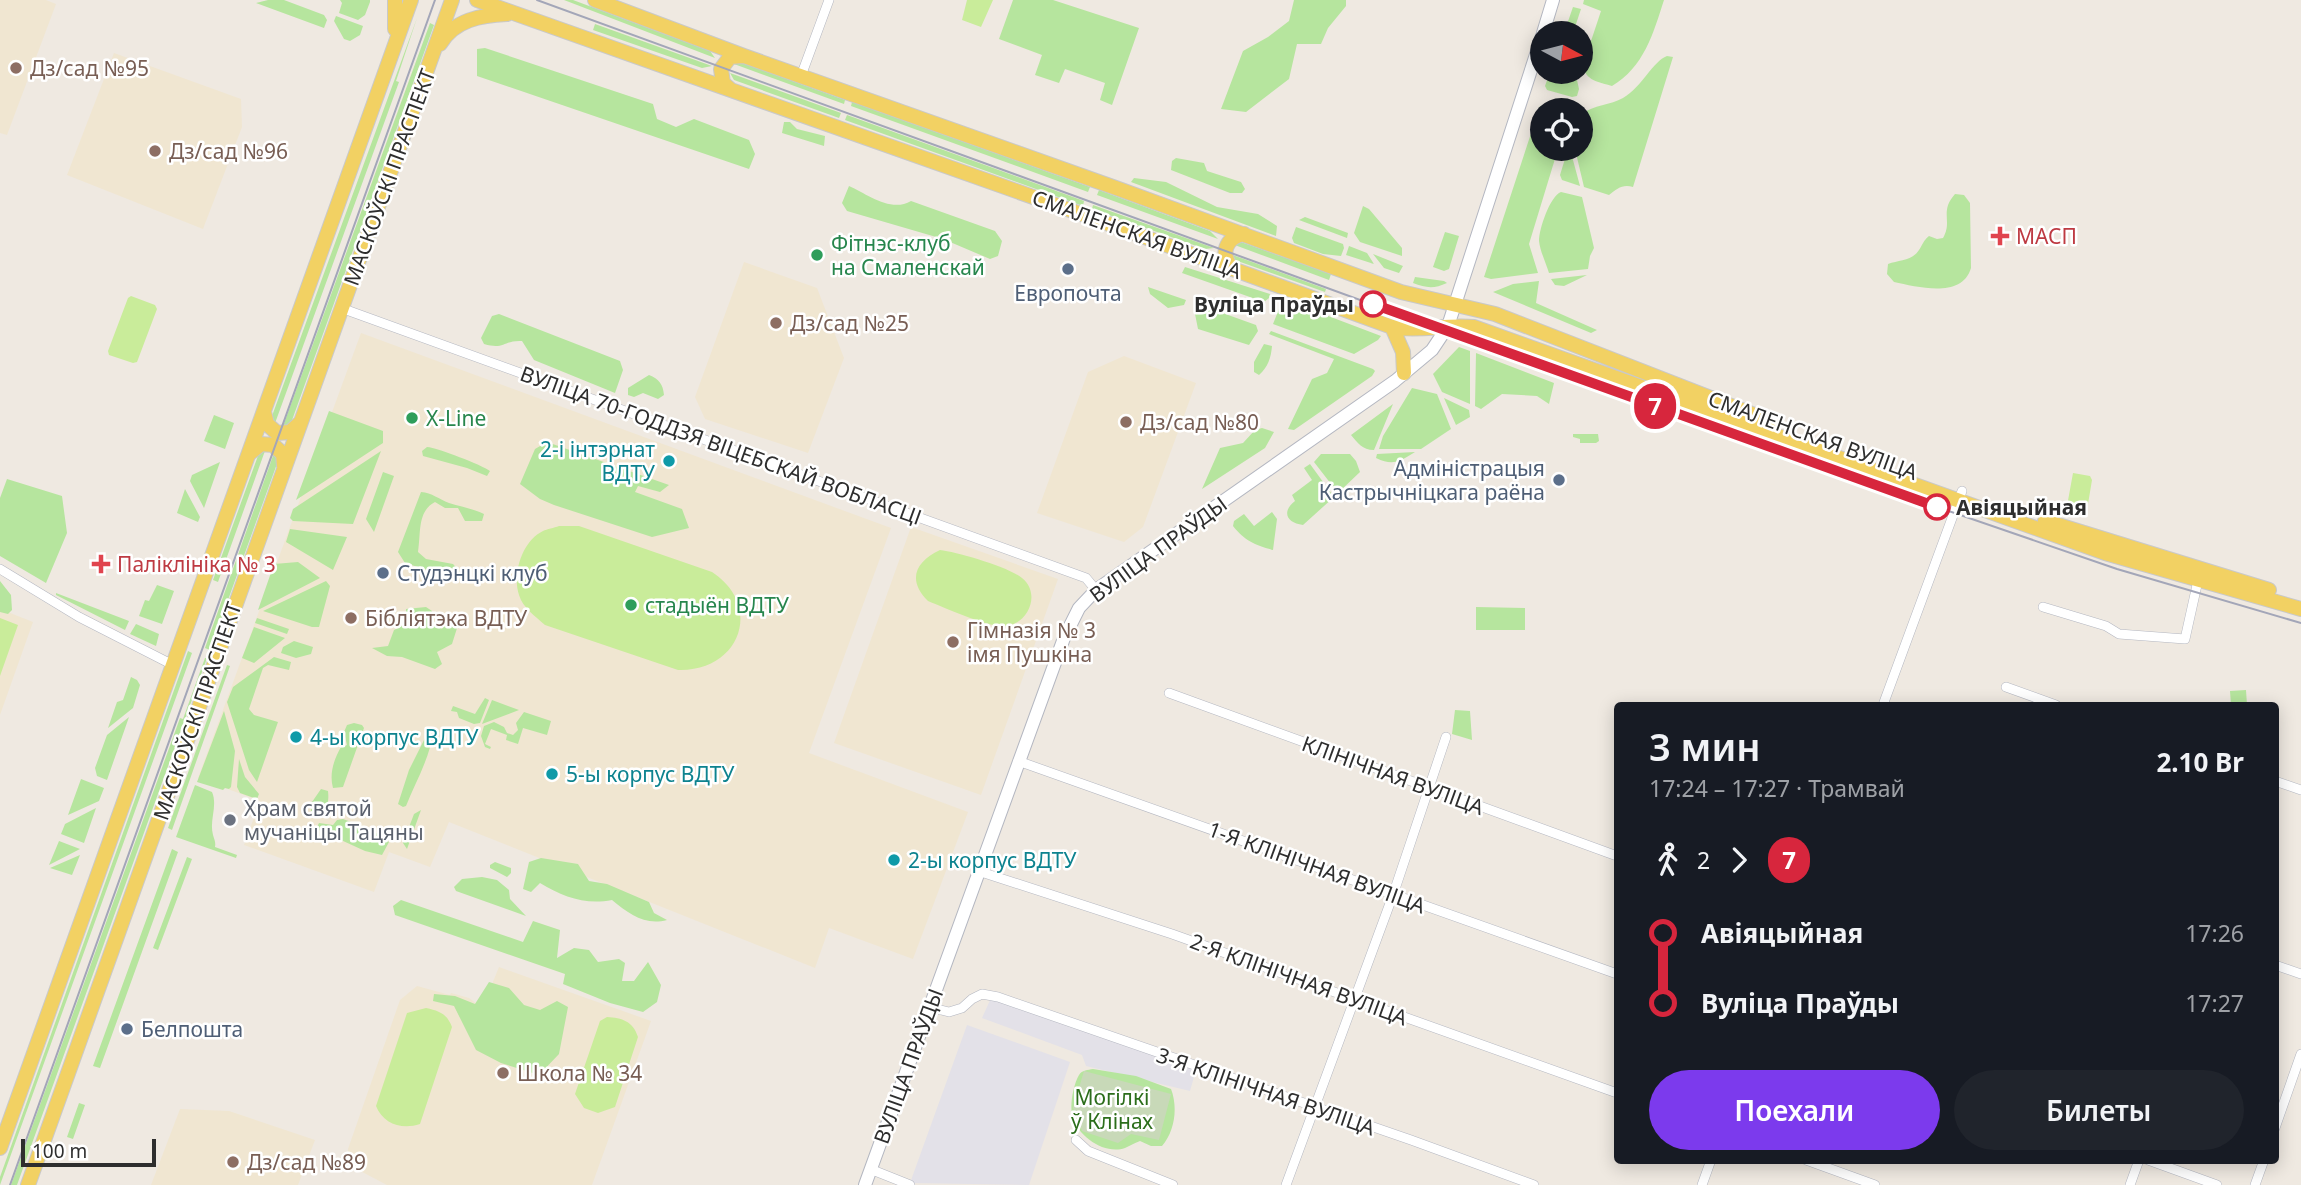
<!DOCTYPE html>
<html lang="ru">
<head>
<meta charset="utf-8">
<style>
	:root { --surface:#171b24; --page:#20242c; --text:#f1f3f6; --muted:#9ea1a6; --accent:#7c3aed }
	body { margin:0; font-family:"Noto Sans",sans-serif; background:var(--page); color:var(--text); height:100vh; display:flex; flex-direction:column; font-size:26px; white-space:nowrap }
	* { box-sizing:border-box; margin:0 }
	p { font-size:23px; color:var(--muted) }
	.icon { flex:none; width:38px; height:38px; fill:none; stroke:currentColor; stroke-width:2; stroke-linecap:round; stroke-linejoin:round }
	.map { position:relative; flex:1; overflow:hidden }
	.sheet { position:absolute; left:1614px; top:702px; width:665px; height:462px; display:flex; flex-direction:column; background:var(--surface); border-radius:7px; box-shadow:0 4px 18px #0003 }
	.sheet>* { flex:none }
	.badge { padding:0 14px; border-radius:23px; font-size:24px; line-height:46px }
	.needle { width:46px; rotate:97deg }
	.fabs { position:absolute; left:1530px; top:21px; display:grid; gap:14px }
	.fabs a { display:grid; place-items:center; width:63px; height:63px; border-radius:50%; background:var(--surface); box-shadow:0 4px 18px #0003; font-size:35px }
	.scale { position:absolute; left:21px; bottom:18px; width:135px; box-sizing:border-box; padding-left:7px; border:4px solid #2e2e2e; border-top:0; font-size:19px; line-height:24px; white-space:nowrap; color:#2e2e2e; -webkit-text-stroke:5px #fff; paint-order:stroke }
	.map>.badge { position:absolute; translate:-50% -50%; box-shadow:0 0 0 4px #fff }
	.legs { display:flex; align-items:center; gap:10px; height:77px; padding:0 35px; font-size:23px }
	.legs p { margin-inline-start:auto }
	.headline { display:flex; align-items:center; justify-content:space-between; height:119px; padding:0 35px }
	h1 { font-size:38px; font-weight:600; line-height:52px }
	.primary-button { display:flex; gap:14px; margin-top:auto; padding:14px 35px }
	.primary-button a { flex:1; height:80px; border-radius:42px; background:var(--accent); color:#fff; font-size:28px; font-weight:600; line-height:80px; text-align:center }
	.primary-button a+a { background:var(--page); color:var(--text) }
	ul { padding:0 35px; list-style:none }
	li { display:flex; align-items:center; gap:24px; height:70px; font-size:26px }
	li i { display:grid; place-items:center; width:10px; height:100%; margin:0 9px; background:currentColor }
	li i::after { content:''; width:18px; height:18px; margin:-9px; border:5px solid; border-radius:50%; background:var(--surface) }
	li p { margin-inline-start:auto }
	li:first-child i { background:linear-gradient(#0000 50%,currentColor 0) }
	li:last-child i { background:linear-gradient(currentColor 50%,#0000 0) }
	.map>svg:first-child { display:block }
</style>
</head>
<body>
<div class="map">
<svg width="2301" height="1185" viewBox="0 0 2301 1185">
	<rect width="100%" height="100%" fill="#efe9e1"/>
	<path fill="#e3e1e8" d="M991 998 1196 1070 1190 1091 1086 1066 1082 1055 982 1018Z
		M967 1025 1070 1062 1029 1185 910 1183Z"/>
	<path fill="#f0e6d1" d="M0 0H46L56 4 7 135 0 133Z
		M114 53 241 99 242 127 203 229 67 175Z
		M744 262 817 288 844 358 808 453 705 419 695 397Z
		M361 333 891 528 809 753 968 812 913 959 829 928 815 968 449 822 430 867 389 852 374 892 244 845 260 801 198 778Z
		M1124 356 1196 383 1143 527 1124 542 1037 513 1088 372Z
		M911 527 1058 579 981 795 834 743Z
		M0 609 33 622 0 715Z
		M499 967 651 1021 592 1185H387L347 1164 348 1149 400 1000 417 986 450 995 451 993 469 998 477 1004 483 1006Z
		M180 1109 229 1111 315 1140 298 1185H151Z"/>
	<path fill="#b6e59e" d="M268 0H284L324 15 327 20 324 28 256 3Z
		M340 0H370V2L365 15 358 20 339 13 342 3Z
		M564 0H573L710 51 715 58Z
		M1013 0H1053L1139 28 1112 105 1100 100 1105 83 1065 69 1059 83 1035 75 1042 55 999 39Z
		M1294 0H1346V6L1328 28 1321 44H1297L1289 79 1246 112 1221 109 1243 51 1268 37 1289 21Z
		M1584 0H1664C1653 34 1644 67 1612 86 1599 82 1585 81 1583 65L1601 11 1583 4Z
		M1573 7 1581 9 1573 33H1564Z
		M336 16 363 26 360 35 350 41 344 39 334 21Z
		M417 18 396 81 399 82 274 426 272 416Z
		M430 23 434 25 291 423 282 429Z
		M595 24 712 66 702 68 593 30Z
		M485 48 653 104 657 119 676 127 694 119 749 140 755 154 749 169 477 76V49Z
		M1667 56 1673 57 1633 187C1622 184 1617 189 1609 195L1584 187 1575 149H1580L1582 114C1593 105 1611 105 1623 98 1642 87 1653 61 1667 56Z
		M737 61 845 100 844 104 734 64Z
		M1550 72H1563L1577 80 1579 89 1577 96 1572 97 1547 90 1545 86Z
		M730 73 841 113 839 118 734 80Z
		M852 102 1090 187 1088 192 851 106Z
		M1540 106 1559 110H1542V149H1558L1529 244 1538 273 1491 279 1484 277Z
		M847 115 1084 201 1083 206 845 120Z
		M784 122H790L797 129 825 136 824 146 782 133Z
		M1568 149H1570L1580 186 1562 180 1560 175Z
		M1176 158 1204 163 1207 171 1241 182 1245 189 1242 193H1230L1171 170 1172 161Z
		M1134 178 1166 182 1217 207 1258 214 1277 226 1276 236 1131 182Z
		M849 186C867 194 891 213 911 201L995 231 1002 241 998 256 990 259 943 239 847 211 842 203Z
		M1099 190 1210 231 1218 239 1097 195Z
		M1561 192 1582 197 1594 248 1590 256 1588 269 1549 273C1546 263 1540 251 1539 241 1539 229 1550 196 1561 192Z
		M1955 194 1964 195 1970 203 1971 268C1962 299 1918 287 1894 282L1887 274 1888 264C1899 260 1912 261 1919 250 1923 244 1923 241 1929 236L1937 239 1943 238C1953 221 1939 212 1955 194Z
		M1093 205 1214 248 1205 249 1092 209Z
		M1363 206 1369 209 1402 248V256L1360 242 1354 233Z
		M1305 217 1348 233 1347 238 1299 220Z
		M1296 227 1343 244 1344 248 1341 256 1323 254 1294 243 1292 238Z
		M1445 232 1459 236 1449 269 1444 271 1433 267Z
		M1241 242 1331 274 1329 280 1232 244Z
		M1349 246 1367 253 1374 264 1346 255Z
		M1230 254 1326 289 1325 292 1232 259Z
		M1373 254 1403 266 1399 273 1384 268Z
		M1185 267 1270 294 1269 298 1264 302 1182 273Z
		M1587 275 1564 286 1555 285 1551 279Z
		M1415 277 1444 281 1447 283C1434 289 1426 288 1413 283Z
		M1539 281 1536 303 1597 330 1591 333 1493 292 1513 284Z
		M1148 287 1186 300 1184 305 1168 308 1150 294Z
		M1286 300 1381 336 1378 340 1354 354 1273 324 1281 304Z
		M1198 308 1217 311 1256 325 1258 331 1249 345 1198 329 1195 314Z
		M499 314 620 361 623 370 615 393 534 360 522 341C503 340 505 350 484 344L481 338 492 316Z
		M1271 331 1373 369 1375 371 1372 376 1294 430 1288 429 1312 379 1327 373 1334 359 1269 334Z
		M1264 344 1272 346C1271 358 1268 367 1259 375L1254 372V362Z
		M1459 347 1470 351V404L1442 392 1433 374Z
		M1476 353 1554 383 1549 404 1537 396 1502 394 1481 409 1475 406Z
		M649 375C659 379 663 384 664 395L658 399 643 393 634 397 628 395V388Z
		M1412 388 1437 394 1451 429 1421 449H1379L1383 436Z
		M1444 398 1469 410 1470 417 1456 425Z
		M1393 404 1374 450C1362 450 1358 443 1351 435Z
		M329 411 383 431V443L296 500Z
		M214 415 234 423 225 449 204 441Z
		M1262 428 1274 432 1265 448 1202 489 1220 448 1243 443 1255 430Z
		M1573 434H1598L1599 441 1596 443H1580V439L1573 437Z
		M547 442 669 485 660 492 638 486 635 492 682 509 689 528 652 537 554 505 540 499 520 484 535 449Z
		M427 447C438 448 482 465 490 471L487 476 467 468 423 456 422 451Z
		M266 448 218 582 213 580 259 453Z
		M275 450 278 461 210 650 205 648Z
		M381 451 353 524 293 521 290 518 293 509Z
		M1415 452C1399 462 1393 466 1376 458L1377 454Z
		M1321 454H1350L1356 461 1360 472 1338 493 1314 462Z
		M220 462 204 508 190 481 192 475Z
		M1310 464 1334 497 1303 525C1287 523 1281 512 1295 501L1292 495 1312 480 1304 468Z
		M383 472 394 476 374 532 366 519Z
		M7 479 62 496 67 533 46 583 0 556V498Z
		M185 489 200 517 198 522 177 513Z
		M421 492C432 493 439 499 449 503 462 507 471 508 484 514L482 521H465L458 508H445L435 502C417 511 421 534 418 552L426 559 453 564 462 574 454 580 450 577 405 563 398 552Z
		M1272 512 1277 519 1273 550C1255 545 1245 541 1233 526L1234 521 1244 514 1254 526Z
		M290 529 347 537 333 570 286 542Z
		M298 562 320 578 258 610 274 564Z
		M0 581 11 595 12 610 8 614 0 612Z
		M326 581 330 586 319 627H312L263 611Z
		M157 585 174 591 162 624 139 616 145 600 149 601Z
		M56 593 129 621 125 630 56 595Z
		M426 607 432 611V622L442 629 449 617H454L458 625 452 644 437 652 442 664 435 669 402 657 387 656 372 648 388 646 394 630 406 624V609Z
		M1476 607 1525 608V630H1476Z
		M257 618 289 629 287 634 255 623Z
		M136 624 159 634 156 646 130 634Z
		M254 627 285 638 254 663 242 658Z
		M294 641 313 647 311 654 296 658 281 653 283 647Z
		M188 651 192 653 0 1185V1177Z
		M274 657 291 662 289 670 268 665 263 668 249 709 254 715 278 722 257 782 249 770 227 702 233 687Z
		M205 658H207L17 1185H11L180 718 183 719Z
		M227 665 230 666 172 830 168 828Z
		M131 677 137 680 140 685 133 708 108 728 117 702 123 700Z
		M2246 690 2247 705H2231L2230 691Z
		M485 698 489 700 480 723 474 724 459 718 457 712 451 711 453 706 475 714Z
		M492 700 519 710 482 724Z
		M1455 710 1470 711 1472 740 1452 734Z
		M224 711 235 751 231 787 229 789 225 788 223 790 197 782Z
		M524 712 551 721 547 735 523 728 518 744 506 740 507 735 491 729 485 744 491 747 490 749 485 747 481 736 484 726 494 722 504 727 507 733 513 735 518 730 516 723Z
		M129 717 107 780 97 776 95 768 107 735Z
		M354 723 362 725 364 728 343 787 333 788C329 774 334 759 341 747L347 745 344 732 347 725Z
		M433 731C431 756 415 783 406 806L403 807 398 804 409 770 428 732Z
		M239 759 245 777 259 794 257 799 240 793 237 787Z
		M81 779 104 788 99 801 68 815Z
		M195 785 212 792C218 806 209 820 213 835 214 839 216 842 215 847L237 855 236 858 176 837Z
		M321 789 328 791C329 800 328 807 323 814L318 815 311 811 312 802Z
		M96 808 84 843 61 834 65 824Z
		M421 810 407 849 403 843 414 814Z
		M343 819 370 829 389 842 382 855 365 851 319 830 317 827 319 823 333 825 337 820Z
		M59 841 80 849 49 865Z
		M172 849 178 852 100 1068 93 1066Z
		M80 855 72 875 50 868Z
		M187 857 192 859 158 950 153 948Z
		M541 858 578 864 589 881 607 884 649 902 654 913 667 920C645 926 629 914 612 900 585 905 563 897 540 883L531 892 523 889 529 862Z
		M495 862 511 868V873L507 877 490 868V865Z
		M482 877 497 880 509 890 510 899 526 916 456 891 454 887 462 879Z
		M401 900 523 942 533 921 560 930 557 958 574 948 589 950 598 962 619 959 625 963 622 981H634L648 962 661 985 657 1002 643 1012 610 1003 563 984 565 974 395 915 393 906Z
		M489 982 509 988 524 1005 540 1010 557 1001 568 1007 559 1054 539 1075 501 1063 476 1050 454 1006 433 1001 434 994 455 996 475 1004Z
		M1093 1069 1136 1076 1171 1089C1178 1107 1175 1131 1162 1146H1151L1140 1141C1134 1143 1130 1146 1125 1148 1105 1155 1079 1137 1073 1118 1069 1108 1073 1085 1079 1075 1082 1070 1088 1070 1093 1069Z
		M79 1103 85 1105 73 1139 67 1137Z"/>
	<path fill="#c8d9b8" d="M1084 1071 1171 1094 1159 1140 1131 1134 1118 1143 1082 1131 1073 1108Z"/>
	<path fill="#c9ec9a" d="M967 0H993L981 27 962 20Z
		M131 296 155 305 157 309 137 362 133 363 109 355 108 351 128 298Z
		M2073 473 2090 476 2092 480 2087 510 2085 512 2067 506Z
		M559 526H579L712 572C764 606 740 672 678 670L545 625C535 616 523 608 519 595 512 574 522 541 543 531 547 529 554 528 559 526Z
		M940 550C957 552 1009 567 1022 578 1043 595 1026 629 1000 626 984 625 945 608 928 601 907 580 915 562 940 550Z
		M0 618 18 625 0 676Z
		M426 1008C440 1011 447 1014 452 1027L420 1124C402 1130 383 1124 376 1106L407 1013Z
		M607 1017C622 1018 633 1021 638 1037L615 1107 598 1113 584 1108 575 1094 600 1021Z"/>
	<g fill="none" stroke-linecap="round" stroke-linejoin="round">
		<defs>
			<path id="street" d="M801 76 829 0
				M341 308 1086 578 1096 590
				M0 569 79 617 173 665
				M2043 607 2106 626 2119 634 2185 639 2199 576
				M2006 687 2056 705
				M1169 693 1617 856
				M1883 705 1962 491
				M1018 761 1617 974
				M2275 781 2301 790
				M978 871 1172 934 1617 1093
				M2275 965 2301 974
				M929 1007 949 1012 962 1008 972 999 982 994 998 997 1411 1140 1534 1185
				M2275 1128 2301 1054
				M1076 1140 1088 1151 1173 1185
				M1806 1160 1875 1185
				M2148 1160 2217 1185
				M870 1169 910 1185
				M1286 1185 1393 895 1446 737
				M1702 1185 1711 1160
				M2130 1185 2139 1160
				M2255 1185 2264 1160"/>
			<path id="secondary" d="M1543 33 1553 0
				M865 1185 1064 638 1079 608 1096 590 1395 381 1432 350 1448 326 1542 36"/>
			<path id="primary" d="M395 0V29
				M477 0 1084 215 1392 327C1419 332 1447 324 1474 327L2105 553 2301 609
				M595 0 744 56 1116 188 1401 292 1495 314 1775 423
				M440 44C454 20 481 15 507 14
				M730 89 723 83 721 69 730 57 743 56
				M1232 268C1220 254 1225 238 1244 234
				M1392 327 1403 352 1404 373
				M264 412 267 424 277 433 290 432 300 423
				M250 453 261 444 273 445 283 454 284 466
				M2045 521 2269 590
				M0 1148 411 0
				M28 1185 452 0"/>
		</defs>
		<use href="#street" stroke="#b4b7c1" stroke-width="10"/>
		<use href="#secondary" stroke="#b4b7c1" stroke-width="14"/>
		<use href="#primary" stroke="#c9c9c9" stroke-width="16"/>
		<use href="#street" stroke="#fff" stroke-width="9"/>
		<use href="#secondary" stroke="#fff" stroke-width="12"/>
		<use href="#primary" stroke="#f2d163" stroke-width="14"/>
		<path stroke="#a3a6b8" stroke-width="2" d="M537 0 1585 382 1937 507 2117 569 2301 623
			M10 1185 435 0"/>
	</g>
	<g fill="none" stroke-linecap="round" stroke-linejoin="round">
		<defs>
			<path id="line-1" d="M1373 304 1937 507"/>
		</defs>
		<use href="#line-1" stroke="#fff" stroke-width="16"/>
		<use href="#line-1" stroke="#d7263d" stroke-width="10"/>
	</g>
	<g fill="#8d6e63" stroke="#fff" stroke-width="2.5">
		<circle cx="16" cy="68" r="7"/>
		<circle cx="155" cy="151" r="7"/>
		<circle cx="776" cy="323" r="7"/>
		<circle cx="1126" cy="422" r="7"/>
		<circle cx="351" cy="618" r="7"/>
		<circle cx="953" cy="642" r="7"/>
		<circle cx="503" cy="1073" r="7"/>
		<circle cx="233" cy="1162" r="7"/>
	</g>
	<g fill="#e0444e" stroke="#fff" stroke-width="2.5">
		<path d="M1996.5 225.5h7v7h7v7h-7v7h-7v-7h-7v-7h7z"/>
		<path d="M97.5 553.5h7v7h7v7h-7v7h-7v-7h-7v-7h7z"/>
	</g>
	<g fill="#2e9e5b" stroke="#fff" stroke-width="2.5">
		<circle cx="817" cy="255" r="7"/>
		<circle cx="412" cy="418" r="7"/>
		<circle cx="631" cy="605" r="7"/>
	</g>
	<g fill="#5c6f8a" stroke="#fff" stroke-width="2.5">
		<circle cx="1068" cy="269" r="7"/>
		<circle cx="1559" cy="480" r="7"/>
		<circle cx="383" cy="573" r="7"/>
		<circle cx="127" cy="1029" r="7"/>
	</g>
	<g fill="#fff" stroke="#d7263d" stroke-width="3.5">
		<circle cx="1373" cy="304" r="12"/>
		<circle cx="1937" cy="507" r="12"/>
	</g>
	<g fill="#0f9aa8" stroke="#fff" stroke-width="2.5">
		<circle cx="669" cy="461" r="7"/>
		<circle cx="296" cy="737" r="7"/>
		<circle cx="552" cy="774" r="7"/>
		<circle cx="894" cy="860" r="7"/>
	</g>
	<circle fill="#6b7280" stroke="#fff" stroke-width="2.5" cx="230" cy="820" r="7"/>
	<g text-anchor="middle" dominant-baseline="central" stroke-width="5" stroke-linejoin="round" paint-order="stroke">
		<g font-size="21" fill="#785e54" stroke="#fff" text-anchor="start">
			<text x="30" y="68">Дз/сад №95</text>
			<text x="169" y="151">Дз/сад №96</text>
			<text x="790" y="323">Дз/сад №25</text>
			<text x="1140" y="422">Дз/сад №80</text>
			<text x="365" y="618">Бібліятэка ВДТУ</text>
			<text x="967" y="630">Гімназія № 3<tspan x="967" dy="24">імя Пушкіна</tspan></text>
			<text x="517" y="1073">Школа № 34</text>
			<text x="247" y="1162">Дз/сад №89</text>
		</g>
		<g font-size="21" fill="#2e2e2e" stroke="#fff">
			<text transform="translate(389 177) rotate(-70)">МАСКОЎСКІ ПРАСПЕКТ</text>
			<text transform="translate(1137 234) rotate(20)">СМАЛЕНСКАЯ ВУЛІЦА</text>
			<text transform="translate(1813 435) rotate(20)">СМАЛЕНСКАЯ ВУЛІЦА</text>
			<text transform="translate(721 445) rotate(20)">ВУЛІЦА 70-ГОДДЗЯ ВІЦЕБСКАЙ ВОБЛАСЦІ</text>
			<text transform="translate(1158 549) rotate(-36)">ВУЛІЦА ПРАЎДЫ</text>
			<text transform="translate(197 711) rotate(-71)">МАСКОЎСКІ ПРАСПЕКТ</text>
			<text transform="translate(1393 775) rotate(20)">КЛІНІЧНАЯ ВУЛІЦА</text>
			<text transform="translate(1317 867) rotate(20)">1-Я КЛІНІЧНАЯ ВУЛІЦА</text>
			<text transform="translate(1299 979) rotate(20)">2-Я КЛІНІЧНАЯ ВУЛІЦА</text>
			<text transform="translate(908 1066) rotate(-70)">ВУЛІЦА ПРАЎДЫ</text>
			<text transform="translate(1266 1091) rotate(19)">3-Я КЛІНІЧНАЯ ВУЛІЦА</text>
		</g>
		<g font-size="21" fill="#be3a42" stroke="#fff" text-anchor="start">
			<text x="2016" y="236">МАСП</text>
			<text x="117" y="564">Паліклініка № 3</text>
		</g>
		<g font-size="21" fill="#27864d" stroke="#fff" text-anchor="start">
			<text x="831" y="243">Фітнэс-клуб<tspan x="831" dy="24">на Смаленскай</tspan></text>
			<text x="426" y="418">X-Line</text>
			<text x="645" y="605">стадыён ВДТУ</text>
		</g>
		<g font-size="21" fill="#4e5e75" stroke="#fff" text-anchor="start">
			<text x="1068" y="293" text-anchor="middle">Европочта</text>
			<text x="1545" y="468" text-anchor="end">Адміністрацыя<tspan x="1545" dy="24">Кастрычніцкага раёна</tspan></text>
			<text x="397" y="573">Студэнцкі клуб</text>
			<text x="141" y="1029">Белпошта</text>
		</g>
		<g font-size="21" font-weight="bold" fill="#2e2e2e" stroke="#fff" text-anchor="end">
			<text x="1354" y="304">Вуліца Праўды</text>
			<text x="1956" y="507" text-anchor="start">Авіяцыйная</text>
		</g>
		<g font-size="21" fill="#0d838f" stroke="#fff" text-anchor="start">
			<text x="655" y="449" text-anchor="end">2-і інтэрнат<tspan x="655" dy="24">ВДТУ</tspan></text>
			<text x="310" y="737">4-ы корпус ВДТУ</text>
			<text x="566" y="774">5-ы корпус ВДТУ</text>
			<text x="908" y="860">2-ы корпус ВДТУ</text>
		</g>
		<g font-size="21" fill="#5b616d" stroke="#fff" text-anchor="start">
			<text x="244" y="808">Храм святой<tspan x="244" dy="24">мучаніцы Тацяны</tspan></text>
		</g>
		<g font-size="21" fill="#2c6e1b" stroke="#fff">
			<text x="1112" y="1097">Могілкі<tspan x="1112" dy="24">ў Клінах</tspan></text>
		</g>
	</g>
</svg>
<div class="fabs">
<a><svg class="needle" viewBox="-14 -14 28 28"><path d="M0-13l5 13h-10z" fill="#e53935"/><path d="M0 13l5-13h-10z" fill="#9ea1a6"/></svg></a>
<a><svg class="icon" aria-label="locate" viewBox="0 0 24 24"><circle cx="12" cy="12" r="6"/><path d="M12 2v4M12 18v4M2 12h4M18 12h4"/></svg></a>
</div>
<div class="scale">100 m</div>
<b class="badge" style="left:1655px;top:406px;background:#d7263d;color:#fff">7</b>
<section class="sheet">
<div class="headline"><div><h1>3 мин</h1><p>17:24 – 17:27 · Трамвай</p></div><b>2.10 Br</b></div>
<div class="legs"><svg class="icon" aria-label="walk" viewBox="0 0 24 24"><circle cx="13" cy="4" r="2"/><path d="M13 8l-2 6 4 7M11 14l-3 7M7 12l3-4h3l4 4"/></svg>2<svg class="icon" aria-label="forward" viewBox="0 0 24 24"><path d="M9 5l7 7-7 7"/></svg><b class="badge" style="background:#d7263d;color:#fff">7</b></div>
<ul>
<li><i style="color:#d7263d"></i><b>Авіяцыйная</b><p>17:26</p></li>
<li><i style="color:#d7263d"></i><b>Вуліца Праўды</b><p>17:27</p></li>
</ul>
<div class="primary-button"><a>Поехали</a><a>Билеты</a></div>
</section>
</div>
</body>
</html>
